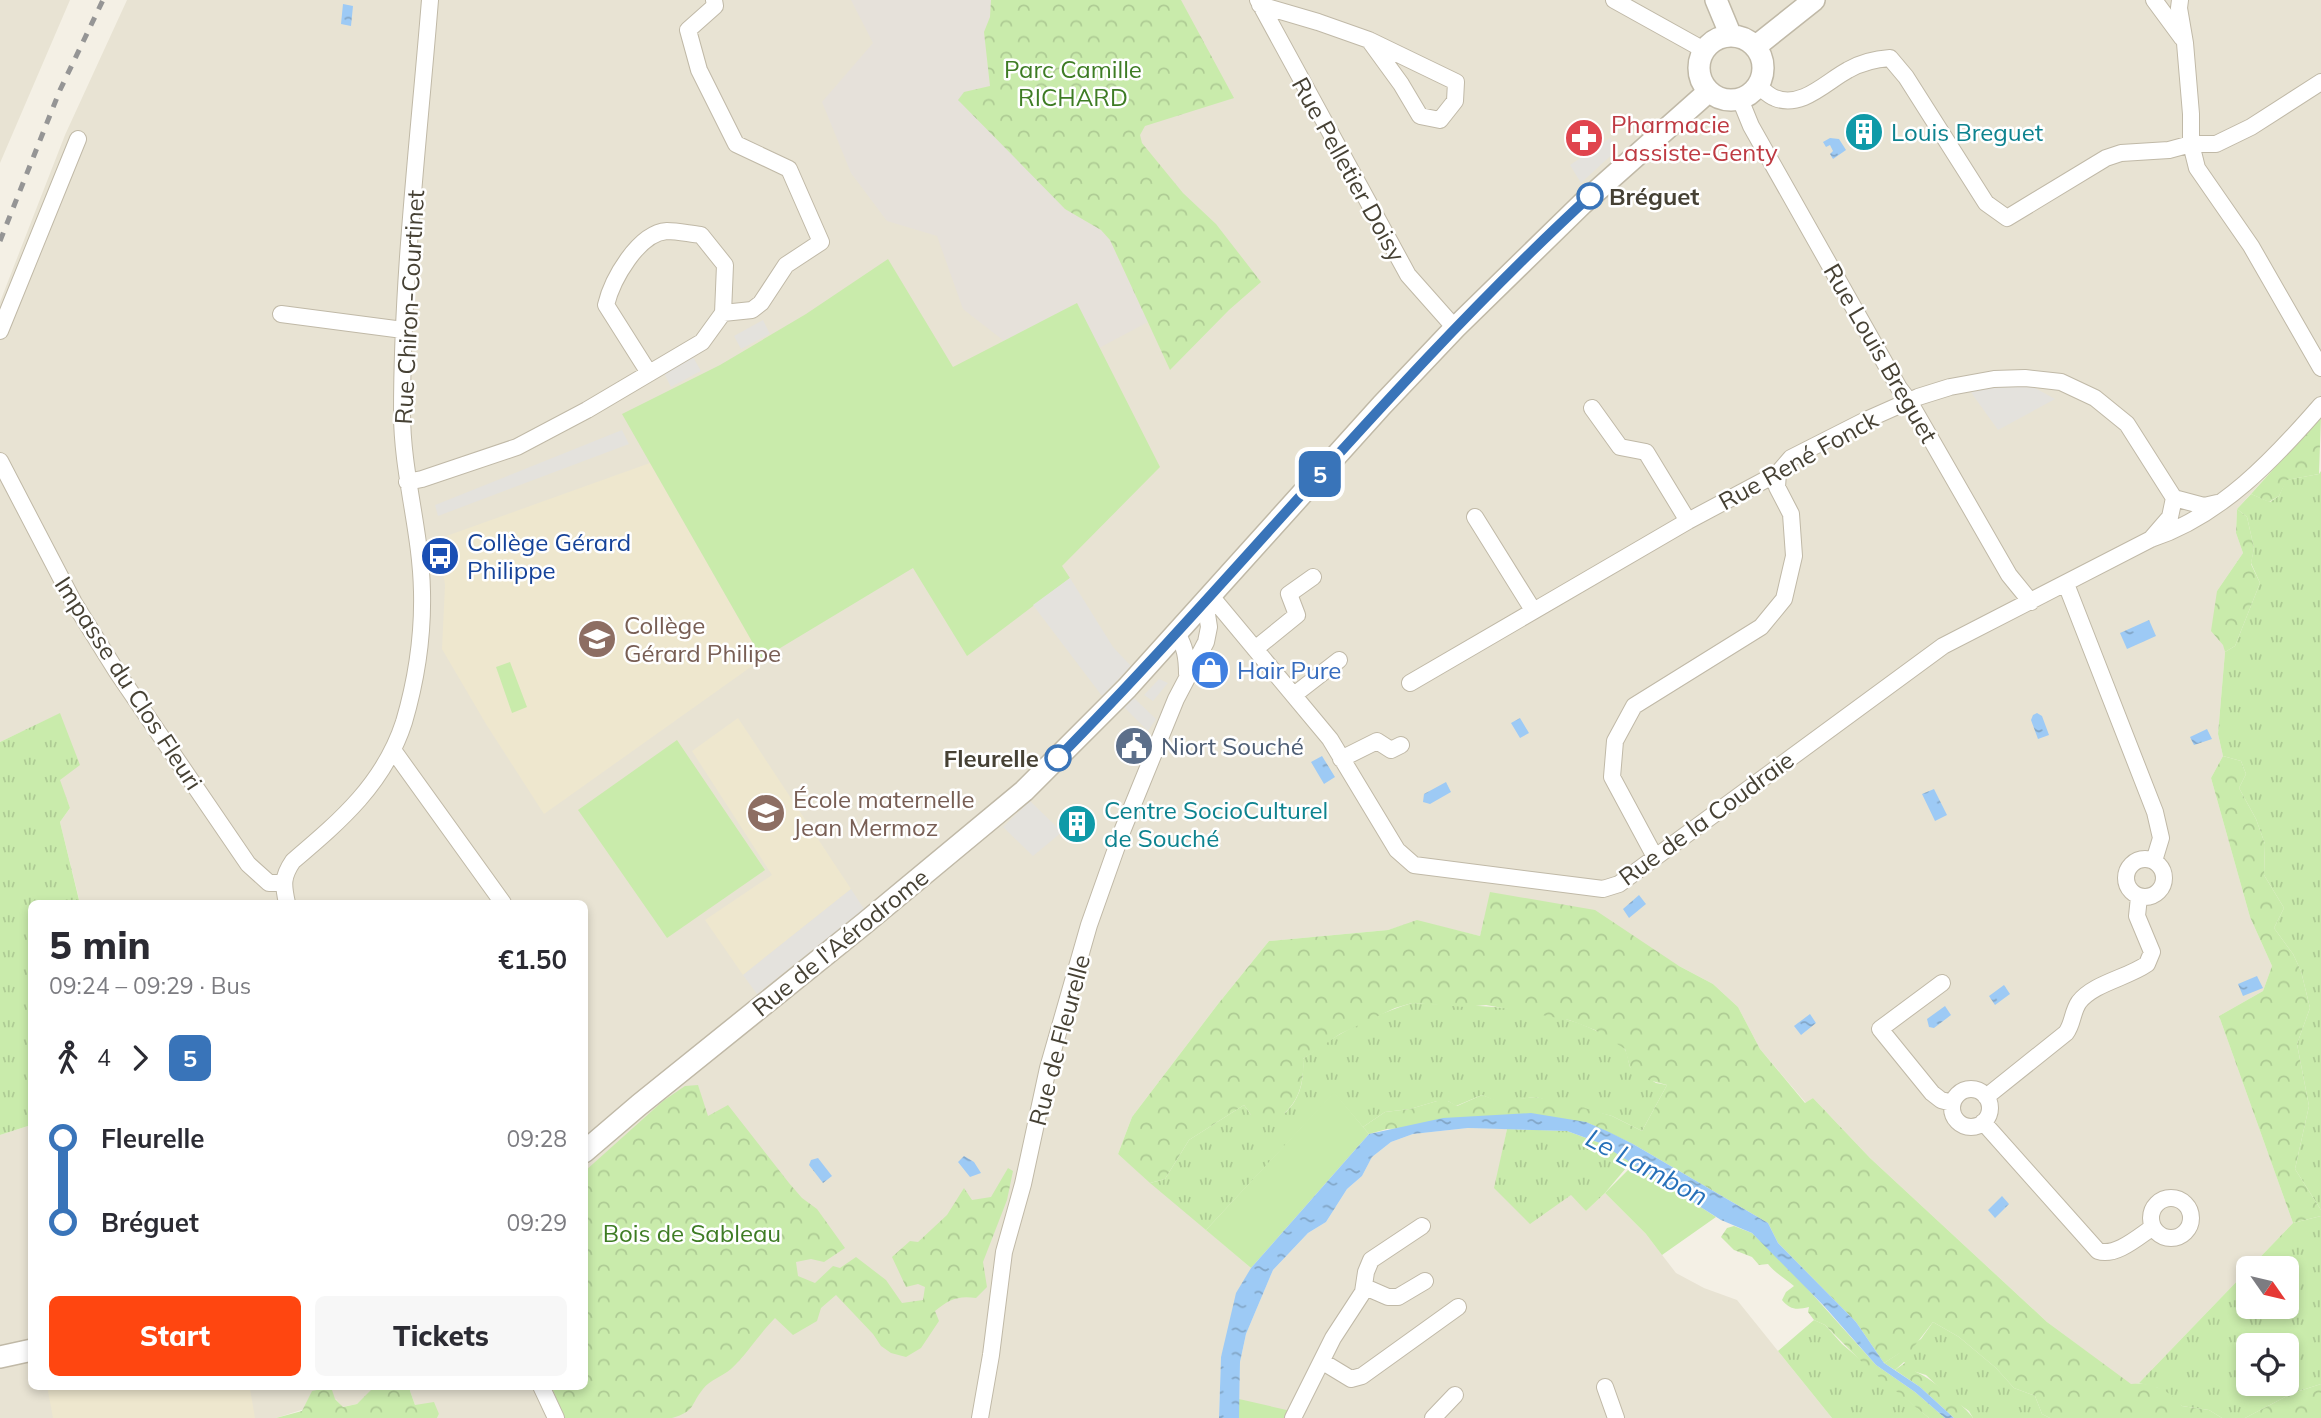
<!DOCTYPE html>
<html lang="en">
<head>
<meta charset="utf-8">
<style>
	:root { --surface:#fff; --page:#f7f7f7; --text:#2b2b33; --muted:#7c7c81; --accent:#ff4610 }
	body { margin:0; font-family:Mulish,sans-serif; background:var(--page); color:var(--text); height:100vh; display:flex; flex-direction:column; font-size:26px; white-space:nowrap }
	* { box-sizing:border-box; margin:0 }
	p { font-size:23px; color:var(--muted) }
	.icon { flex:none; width:38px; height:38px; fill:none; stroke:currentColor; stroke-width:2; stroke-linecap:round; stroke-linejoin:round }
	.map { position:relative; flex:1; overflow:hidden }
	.sheet { position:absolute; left:28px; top:900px; width:560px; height:490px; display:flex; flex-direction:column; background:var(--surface); border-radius:10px; box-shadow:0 4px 10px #0003 }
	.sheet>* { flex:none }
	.badge { padding:0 14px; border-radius:10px; font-size:24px; line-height:46px }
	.needle { width:46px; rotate:124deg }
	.buttons { position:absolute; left:2236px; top:1256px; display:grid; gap:14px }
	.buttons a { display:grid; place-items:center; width:63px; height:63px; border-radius:10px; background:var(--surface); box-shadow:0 4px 10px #0003; font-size:35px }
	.map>.badge { position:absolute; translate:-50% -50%; box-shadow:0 0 0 4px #fff }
	.legs { display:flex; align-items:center; gap:10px; height:77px; padding:0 21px; font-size:23px }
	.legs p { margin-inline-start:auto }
	.headline { display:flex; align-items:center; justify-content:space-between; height:119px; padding:0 21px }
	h1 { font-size:38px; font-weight:800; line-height:52px }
	.action { display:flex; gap:14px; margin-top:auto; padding:14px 21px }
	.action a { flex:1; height:80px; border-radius:10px; background:var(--accent); color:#fff; font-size:28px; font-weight:800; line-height:80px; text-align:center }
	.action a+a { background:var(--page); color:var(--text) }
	ul { padding:0 21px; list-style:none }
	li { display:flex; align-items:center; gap:24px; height:84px; font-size:26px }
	li i { display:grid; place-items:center; width:10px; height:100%; margin:0 9px; background:currentColor }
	li i::after { content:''; width:18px; height:18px; margin:-9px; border:5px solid; border-radius:50%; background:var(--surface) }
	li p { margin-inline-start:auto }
	li:first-child i { background:linear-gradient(#0000 50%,currentColor 0) }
	li:last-child i { background:linear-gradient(currentColor 50%,#0000 0) }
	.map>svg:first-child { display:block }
</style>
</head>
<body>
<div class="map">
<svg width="2321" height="1418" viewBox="0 0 2321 1418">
	<defs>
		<pattern id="grass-tufts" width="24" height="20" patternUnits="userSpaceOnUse" patternTransform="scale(1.75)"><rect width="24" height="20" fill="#c9ebab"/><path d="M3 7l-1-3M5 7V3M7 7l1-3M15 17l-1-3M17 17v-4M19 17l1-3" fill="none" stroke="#aecb94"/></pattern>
		<pattern id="forest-crowns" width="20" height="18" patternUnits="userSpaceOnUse" patternTransform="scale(1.75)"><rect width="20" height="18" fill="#c9ebab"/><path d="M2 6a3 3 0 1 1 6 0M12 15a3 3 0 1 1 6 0" fill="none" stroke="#aecb94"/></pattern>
		<pattern id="water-ripples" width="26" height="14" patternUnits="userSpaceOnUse" patternTransform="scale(1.75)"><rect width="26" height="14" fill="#9dcaf5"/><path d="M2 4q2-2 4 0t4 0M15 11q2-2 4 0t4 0" fill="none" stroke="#82a6c7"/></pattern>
	</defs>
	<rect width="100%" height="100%" fill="#f4f0e5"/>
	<path fill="#e8e3d3" d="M0 0H70L0 163Z
		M127 0H2321V416L2237 509 2236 533 2243 553 2217 591 2225 652 2218 734 2223 756 2211 778 2250 917 2272 966 2263 991 2219 1016 2293 1223 2139 1383 2131 1385 2047 1322 1870 1158 1813 1098 1806 1103 1760 1049 1738 1007 1713 984 1679 966 1491 893 1480 936 1417 921 1388 930 1269 941 1218 1004 1132 1117 1118 1154 1251 1268 1221 1357 1219 1418H437L439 1414 415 1405 410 1391V1386H584V903H66L79 899 60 822 70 808 59 780V714L0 742V302L65 135Z
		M31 1125 32 1386H375L373 1390 357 1404 342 1407 336 1399 276 1418H0V1135Z
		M1468 1128 1507 1129 1495 1188 1530 1223 1572 1194 1586 1211 1605 1193 1646 1234 1676 1273 1704 1288 1737 1300 1832 1418H1239L1240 1362 1246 1334 1273 1270 1308 1233 1326 1222 1347 1189 1362 1176 1372 1157 1391 1142 1413 1134Z"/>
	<path fill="#e6e1da" d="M851 0H991L990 17 984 32 990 86 964 92 1065 209 1101 230 1110 240 1148 322 1099 348 1077 303 1004 341 963 309 937 236 887 221 851 173 822 102 873 43Z"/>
	<path fill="#eee7ce" d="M650 463 762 659 544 814 486 724 442 649 445 585 438 539Z
		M738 718 851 889 743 975 705 920 772 875 692 751Z
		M47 1386H261L250 1389 255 1418H53Z"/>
	<path fill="url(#grass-tufts)" fill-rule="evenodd" d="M2321 471V1210L2295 1169 2309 1106 2297 1044 2310 1008 2301 971 2293 954 2274 928 2284 908 2264 875 2265 844 2256 819 2239 788 2246 774 2241 761 2223 756 2218 734 2225 652 2235 646 2260 583 2251 563 2254 548 2247 517 2237 509 2251 494 2270 502 2279 496 2286 480 2319 474Z
		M60 713 80 765 60 780 70 808 60 822 79 900 66 903H32L31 1125 0 1135V742Z
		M1412 1003C1475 1007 1542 1003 1601 1033 1608 1037 1618 1041 1623 1047 1628 1052 1628 1061 1630 1067L1656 1083 1667 1085 1642 1131 1612 1116 1535 1097 1498 1102 1482 1095 1456 1106 1448 1101H1437L1410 1109 1385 1112 1363 1127 1334 1093 1206 1230 1150 1183 1165 1179 1189 1140 1244 1105 1251 1115 1285 1113C1301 1098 1304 1080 1303 1059 1335 1034 1373 1015 1412 1003Z
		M1507 1129 1567 1131 1600 1143 1631 1162 1605 1193 1586 1211 1571 1195 1530 1224 1494 1188Z
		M2321 1216V1384L2293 1393 2245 1418H2222L2209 1410 2182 1406 2158 1388 2139 1383 2293 1223ZM2249 1269H2287V1307H2249ZM2249 1346H2287V1384H2249Z
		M1814 1320 1825 1325 1842 1344 1929 1418H1832L1778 1351Z
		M1933 1322 1959 1337 1996 1368 2014 1388 2035 1396 2042 1414 2050 1418H1973L1969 1411 1950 1398 1926 1375 1916 1372 1904 1362 1895 1370 1884 1363 1921 1339Z"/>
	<path fill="url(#forest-crowns)" d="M991 0H1181L1234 98 1145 126 1140 135 1142 143 1183 193 1216 224 1261 282 1229 310 1170 370 1110 240 1101 230 1065 209 958 100 964 92 990 86 984 32 990 17Z
		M2321 416 2319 474 2287 480 2279 496 2269 502 2251 494Z
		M2237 509 2247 517 2254 548 2251 564 2260 583 2235 646 2225 652 2223 645 2211 631 2217 591 2243 553 2236 533Z
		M2223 756 2241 761 2246 774 2239 788 2256 819 2265 844 2264 875 2284 908 2274 928 2293 954 2301 971 2310 1008 2297 1044 2309 1106 2295 1169 2321 1210V1216L2293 1223 2219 1016 2263 991 2272 966 2250 917 2211 778Z
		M1490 892 1595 910 1679 966 1713 984 1738 1007 1760 1049 1805 1103 1813 1098 1870 1158 2047 1322 2131 1384C2150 1381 2171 1391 2182 1406L2209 1410 2222 1418H2050L2042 1414 2035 1396 2014 1388 1996 1368 1959 1337 1933 1322 1909 1353H1900L1884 1363 1856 1322 1778 1243 1768 1223 1633 1144 1586 1122 1387 1129 1369 1134 1363 1127 1385 1112 1410 1109 1437 1101H1448L1457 1106 1482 1095 1498 1101 1535 1097 1564 1102 1612 1116 1642 1131 1667 1085 1641 1078 1630 1067 1625 1049 1595 1030 1569 1020 1486 1005 1465 1007 1412 1003 1395 1008 1340 1034 1303 1059C1305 1090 1294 1113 1265 1125L1251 1115 1244 1105 1189 1140 1165 1179 1150 1183 1118 1154 1132 1117 1218 1004 1269 941 1388 930 1417 920 1480 936Z
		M698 1085 708 1116 728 1105 789 1183 802 1198 817 1209 845 1248 824 1262 811 1259 796 1262 798 1276 815 1283 833 1266 840 1268 856 1257 886 1280 902 1303 923 1300 925 1287 918 1284 906 1287 892 1257 910 1241 918 1242 947 1215 964 1188 972 1200 991 1197 1008 1168 1013 1171 1007 1200 983 1262 987 1287 976 1298C958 1295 948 1300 935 1311L939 1321 921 1348 906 1357 891 1353 881 1346 873 1334 836 1295 821 1308 817 1321 793 1335 775 1318C759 1334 748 1353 731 1369 723 1376 710 1380 703 1389 690 1405 696 1411 672 1418H565L551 1386H584L585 1171 663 1101 685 1086Z
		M1734 1226 1752 1233 1787 1266 1876 1365 1915 1392 1945 1418H1929L1868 1368 1825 1325 1814 1320 1808 1312 1809 1307C1797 1310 1790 1310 1782 1300L1786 1292 1794 1286C1785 1278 1775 1273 1768 1264L1759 1265 1752 1257 1734 1250 1721 1237 1727 1228Z
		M1909 1360 1916 1372C1927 1375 1967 1408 1973 1418H1954L1920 1387 1895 1370Z
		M2321 1384V1418H2245L2293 1393Z
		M375 1386H410V1391L415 1405 434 1402 439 1414 437 1418H276L302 1411 312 1391 331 1387 335 1399 343 1407 357 1404Z"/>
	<path fill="#c9ebab" d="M888 259 953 367 1077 303 1160 467 1062 566 1070 578 967 656 913 568 762 659 622 414 720 365 806 314Z
		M510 662 527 707 512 713 496 667Z
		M677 740 765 870 667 938 578 810Z
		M1334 1092 1369 1134 1251 1268 1206 1230Z
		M1634 1164 1716 1217 1662 1255 1646 1234 1605 1193Z
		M1239 1399 1291 1411 1286 1418H1239Z"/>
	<path fill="#e4e2dd" d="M1610 138 1618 149 1581 183 1570 165Z
		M763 320 770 334 741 349 734 336Z
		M693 357 701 371 671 387 664 373Z
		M2003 384 2035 388 2055 399 1998 430 1970 391Z
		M622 430 629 444 438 516 435 505Z
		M1070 578 1113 647 1131 666 1102 696 1033 605Z
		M1159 679 1168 683 1153 701 1144 695Z
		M1133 697 1156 719 1148 731 1123 706Z
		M1030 801 1062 832 1033 856 1003 827Z
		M851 889 864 909 757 994 743 975Z"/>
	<path fill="url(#water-ripples)" d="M343 4 353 6 351 26 341 24Z
		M1830 138 1839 139 1846 150 1833 159 1830 154 1833 151 1830 145 1826 147 1823 142Z
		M2149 620 2156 636 2127 649 2120 633Z
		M2037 713 2042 716 2049 735 2038 739 2031 720 2033 715Z
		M1520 718 1529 733 1520 738 1511 723Z
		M2207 729 2212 739 2194 745 2190 737Z
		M1322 756 1335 777 1324 784 1311 762Z
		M1446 782 1451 792 1430 804 1423 802 1424 794Z
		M1934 789 1947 815 1935 821 1922 794Z
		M1639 895 1646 904 1629 918 1623 909Z
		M2257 976 2263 988 2243 996 2238 984Z
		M2004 985 2010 994 1995 1005 1989 996Z
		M1945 1006 1951 1015 1934 1028 1929 1027 1927 1019Z
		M1810 1014 1816 1023 1801 1035 1794 1026Z
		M1531 1113 1586 1122 1609 1132 1633 1144 1768 1223 1778 1243 1856 1322 1884 1363 1920 1387 1954 1418H1945L1915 1392 1876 1365 1824 1306 1752 1233 1721 1220 1600 1143 1567 1131 1468 1128 1413 1134 1391 1142 1372 1157 1362 1176 1347 1189 1326 1222 1308 1233 1273 1270 1246 1334 1240 1362 1239 1418H1219L1221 1357 1236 1293 1251 1268 1369 1134 1443 1118Z
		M964 1156 974 1162 981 1173 970 1177 958 1162Z
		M818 1158 832 1176 823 1183 809 1165 811 1160Z
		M2002 1196 2009 1204 1995 1218 1988 1210Z"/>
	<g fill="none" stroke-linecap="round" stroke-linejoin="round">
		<defs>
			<path id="minor" d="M714 0 715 6 688 30 699 70 736 144 789 169 821 242 786 265 761 303 752 310 723 313
				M1258 0 1408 275 1455 328
				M1614 0 1704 50
				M2154 0 2182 38
				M2180 0 2179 8 2185 43 2191 114V144L2197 168 2251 246 2321 368
				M1260 5 1318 22 1369 40 1456 82 1455 101 1440 120 1420 116 1401 84 1369 40
				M1757 85C1762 89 1769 96 1775 98 1802 109 1827 81 1848 70 1862 62 1875 59 1890 58L1906 77 1986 203 2007 218 2106 158 2121 153 2169 150 2191 144H2216L2251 127 2321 82
				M1740 99 1751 126 1899 388 1909 401 2009 575 2031 602
				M281 314 403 330
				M0 331 78 139
				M649 373 606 305C612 280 638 233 667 231 678 231 690 234 701 235L725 265 723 313
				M1592 408 1620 447 1646 452 1688 521
				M0 461 74 603 117 672 248 864 269 883H282
				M407 482 422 479 517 447 587 410 702 342 723 313
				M2174 498 2204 506 2217 503
				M1475 517 1533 610
				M2151 539 2170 517 2174 498
				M2066 584 2155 812 2161 838 2154 861
				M1211 596 1330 739 1397 850 1414 865 1603 889 1619 884 1943 646 2151 539C2221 516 2274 459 2321 405
				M1177 633C1185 647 1187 657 1187 674
				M1255 649 1297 615 1289 594 1313 577
				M1410 683 1688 521 1778 473 1791 458 1866 420 1918 397 1950 387 1994 379 2025 378 2061 382 2095 398 2127 424 2174 498
				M1294 695 1339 660
				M393 750 503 903
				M1341 759 1377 741 1391 750 1401 745
				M1655 857 1612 777 1615 741 1634 706 1761 627 1784 599 1794 556 1791 514 1777 487 1778 473
				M2126 878a19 19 0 1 1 38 0a19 19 0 1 1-38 0Z
				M287 903C283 885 282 877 293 861 340 821 384 784 404 722 416 681 423 635 422 592 421 531 402 473 402 413 402 275 419 137 430 0
				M1942 983 1880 1029 1932 1093 1941 1100 1952 1103
				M1952 1108a19 19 0 1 1 38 0a19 19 0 1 1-38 0Z
				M1986 1097 2066 1033C2073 1024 2072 1012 2079 1002 2094 983 2127 978 2147 964L2152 952 2137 916 2139 897
				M1983 1122 2098 1251C2116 1257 2138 1237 2153 1227
				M2151 1218a20 20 0 1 1 40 0a20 20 0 1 1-40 0Z
				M1365 1287 1388 1297H1398L1425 1281
				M1323 1362 1351 1379 1362 1376 1458 1307
				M541 1386 556 1418
				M1605 1387 1616 1418
				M980 1418 991 1355 1004 1252 1023 1184 1048 1068 1089 925 1123 829 1176 699 1206 642 1209 627 1205 602
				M1293 1418 1333 1338 1363 1292 1366 1272 1371 1260 1422 1226
				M1433 1418 1455 1395"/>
			<path id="tertiary" d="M1716 0 1731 36
				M1699 68a32 32 0 1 1 64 0a32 32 0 1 1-64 0Z
				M1755 47 1814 0
				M584 1152 639 1105 865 923 1024 791 1127 688 1382 405 1455 328 1582 204 1708 92
				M0 1357 32 1350"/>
		</defs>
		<use href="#minor" stroke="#c0b9a7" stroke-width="18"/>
		<use href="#tertiary" stroke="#c0b9a7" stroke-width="24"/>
		<use href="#minor" stroke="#fff" stroke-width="16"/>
		<use href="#tertiary" stroke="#fff" stroke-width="21"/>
		<path stroke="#959595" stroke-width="5" stroke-dasharray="9 9" stroke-linecap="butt" d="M0 241 60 90 103 0"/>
	</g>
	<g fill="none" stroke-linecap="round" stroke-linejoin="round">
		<defs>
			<path id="line-1" d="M1058 758C1239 574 1400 371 1590 196"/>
		</defs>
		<use href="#line-1" stroke="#fff" stroke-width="16"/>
		<use href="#line-1" stroke="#3974b9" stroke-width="10"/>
	</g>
	<defs>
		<symbol id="building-disc" viewBox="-11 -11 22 22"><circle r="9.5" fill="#0f9aa8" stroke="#fff"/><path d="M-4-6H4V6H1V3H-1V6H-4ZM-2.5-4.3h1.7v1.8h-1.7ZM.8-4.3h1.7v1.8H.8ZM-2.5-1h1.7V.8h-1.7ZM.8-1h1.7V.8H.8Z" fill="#fff"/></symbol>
		<symbol id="pharmacy-disc" viewBox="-11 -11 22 22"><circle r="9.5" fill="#e0444e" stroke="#fff"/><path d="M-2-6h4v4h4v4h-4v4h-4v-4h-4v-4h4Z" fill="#fff"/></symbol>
		<symbol id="bus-disc" viewBox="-11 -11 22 22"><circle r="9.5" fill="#1a4fb4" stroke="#fff"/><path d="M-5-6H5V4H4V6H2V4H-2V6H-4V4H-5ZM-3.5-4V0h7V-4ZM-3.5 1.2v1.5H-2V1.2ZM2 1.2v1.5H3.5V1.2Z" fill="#fff"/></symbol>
		<symbol id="school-disc" viewBox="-11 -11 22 22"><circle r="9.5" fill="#8d6e63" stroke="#fff"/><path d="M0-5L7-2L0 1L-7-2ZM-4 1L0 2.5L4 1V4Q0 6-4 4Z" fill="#fff"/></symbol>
		<symbol id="shop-disc" viewBox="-11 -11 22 22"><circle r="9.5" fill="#3f7fe0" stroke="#fff"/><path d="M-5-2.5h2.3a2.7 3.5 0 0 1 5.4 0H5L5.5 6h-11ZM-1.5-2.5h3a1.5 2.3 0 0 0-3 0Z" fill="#fff"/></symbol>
		<symbol id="civic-disc" viewBox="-11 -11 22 22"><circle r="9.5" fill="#5c6f8a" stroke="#fff"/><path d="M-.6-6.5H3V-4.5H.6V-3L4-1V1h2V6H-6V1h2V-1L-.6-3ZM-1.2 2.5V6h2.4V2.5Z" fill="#fff"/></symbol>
	</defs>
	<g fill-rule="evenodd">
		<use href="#building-disc" x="1842" y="110" width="44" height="44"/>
		<use href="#pharmacy-disc" x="1562" y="116" width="44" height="44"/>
		<use href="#bus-disc" x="418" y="534" width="44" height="44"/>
		<use href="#school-disc" x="575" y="617" width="44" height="44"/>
		<use href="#shop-disc" x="1188" y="648" width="44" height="44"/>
		<use href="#civic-disc" x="1112" y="724" width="44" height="44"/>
		<use href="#school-disc" x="744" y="791" width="44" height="44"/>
		<use href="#building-disc" x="1055" y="802" width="44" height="44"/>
	</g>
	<g fill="#fff" stroke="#3974b9" stroke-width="3.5">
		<circle cx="1590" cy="196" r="12"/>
		<circle cx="1058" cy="758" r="12"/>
	</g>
	<g text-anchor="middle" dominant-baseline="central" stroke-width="5" stroke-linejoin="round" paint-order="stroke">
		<g font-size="24" fill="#3e7c24" stroke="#fff">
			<text x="1073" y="69">Parc Camille<tspan x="1073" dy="28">RICHARD</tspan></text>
			<text x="692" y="1233">Bois de Sableau</text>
		</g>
		<g font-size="24" fill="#be3a42" stroke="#fff" text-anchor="start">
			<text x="1611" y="124">Pharmacie<tspan x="1611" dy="28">Lassiste-Genty</tspan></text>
		</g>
		<g font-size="24" fill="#0d838f" stroke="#fff" text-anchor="start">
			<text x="1891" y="132">Louis Breguet</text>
			<text x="1104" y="810">Centre SocioCulturel<tspan x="1104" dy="28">de Souché</tspan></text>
		</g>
		<g font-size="24" fill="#464134" stroke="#fff">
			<text transform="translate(1349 169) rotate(61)">Rue Pelletier Doisy</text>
			<text transform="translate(409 307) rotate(-87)">Rue Chiron-Courtinet</text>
			<text transform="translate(1881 353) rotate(60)">Rue Louis Breguet</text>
			<text transform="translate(1798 460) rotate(-29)">Rue René Fonck</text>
			<text transform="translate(129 683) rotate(57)">Impasse du Clos Fleuri</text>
			<text transform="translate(1706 818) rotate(-36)">Rue de la Coudraie</text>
			<text transform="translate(840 942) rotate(-39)">Rue de l'Aérodrome</text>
			<text transform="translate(1059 1040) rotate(-75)">Rue de Fleurelle</text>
		</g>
		<g font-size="24" font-weight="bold" fill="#464134" stroke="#fff" text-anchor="start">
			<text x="1609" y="196">Bréguet</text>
			<text x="1039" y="758" text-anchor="end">Fleurelle</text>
		</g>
		<g font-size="24" fill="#164399" stroke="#fff" text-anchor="start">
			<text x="467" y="542">Collège Gérard<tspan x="467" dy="28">Philippe</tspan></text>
		</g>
		<g font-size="24" fill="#785e54" stroke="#fff" text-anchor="start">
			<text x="624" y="625">Collège<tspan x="624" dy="28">Gérard Philipe</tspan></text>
			<text x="793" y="799">École maternelle<tspan x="793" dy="28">Jean Mermoz</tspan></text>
		</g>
		<g font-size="24" fill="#366cbe" stroke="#fff" text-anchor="start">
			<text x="1237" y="670">Hair Pure</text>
		</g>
		<g font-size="24" fill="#4e5e75" stroke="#fff" text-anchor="start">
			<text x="1161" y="746">Niort Souché</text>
		</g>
		<g font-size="26" font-style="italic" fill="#2670b9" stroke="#fff">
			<text transform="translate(1647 1167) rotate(28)">Le Lambon</text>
		</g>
	</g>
</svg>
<div class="buttons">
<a><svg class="needle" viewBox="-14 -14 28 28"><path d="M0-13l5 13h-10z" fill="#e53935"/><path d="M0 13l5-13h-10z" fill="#7c7c81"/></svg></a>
<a><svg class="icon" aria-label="locate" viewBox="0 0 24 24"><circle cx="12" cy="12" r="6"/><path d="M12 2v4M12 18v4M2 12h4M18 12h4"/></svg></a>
</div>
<b class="badge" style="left:1320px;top:474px;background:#3974b9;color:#fff">5</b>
<section class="sheet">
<div class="headline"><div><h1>5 min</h1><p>09:24 – 09:29 · Bus</p></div><b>€1.50</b></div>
<div class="legs"><svg class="icon" aria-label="walk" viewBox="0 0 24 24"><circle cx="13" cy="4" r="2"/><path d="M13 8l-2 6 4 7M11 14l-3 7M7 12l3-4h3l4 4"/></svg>4<svg class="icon" aria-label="forward" viewBox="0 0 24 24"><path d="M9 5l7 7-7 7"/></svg><b class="badge" style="background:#3974b9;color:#fff">5</b></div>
<ul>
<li><i style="color:#3974b9"></i><b>Fleurelle</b><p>09:28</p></li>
<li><i style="color:#3974b9"></i><b>Bréguet</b><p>09:29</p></li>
</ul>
<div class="action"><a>Start</a><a>Tickets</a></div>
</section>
</div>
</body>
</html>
